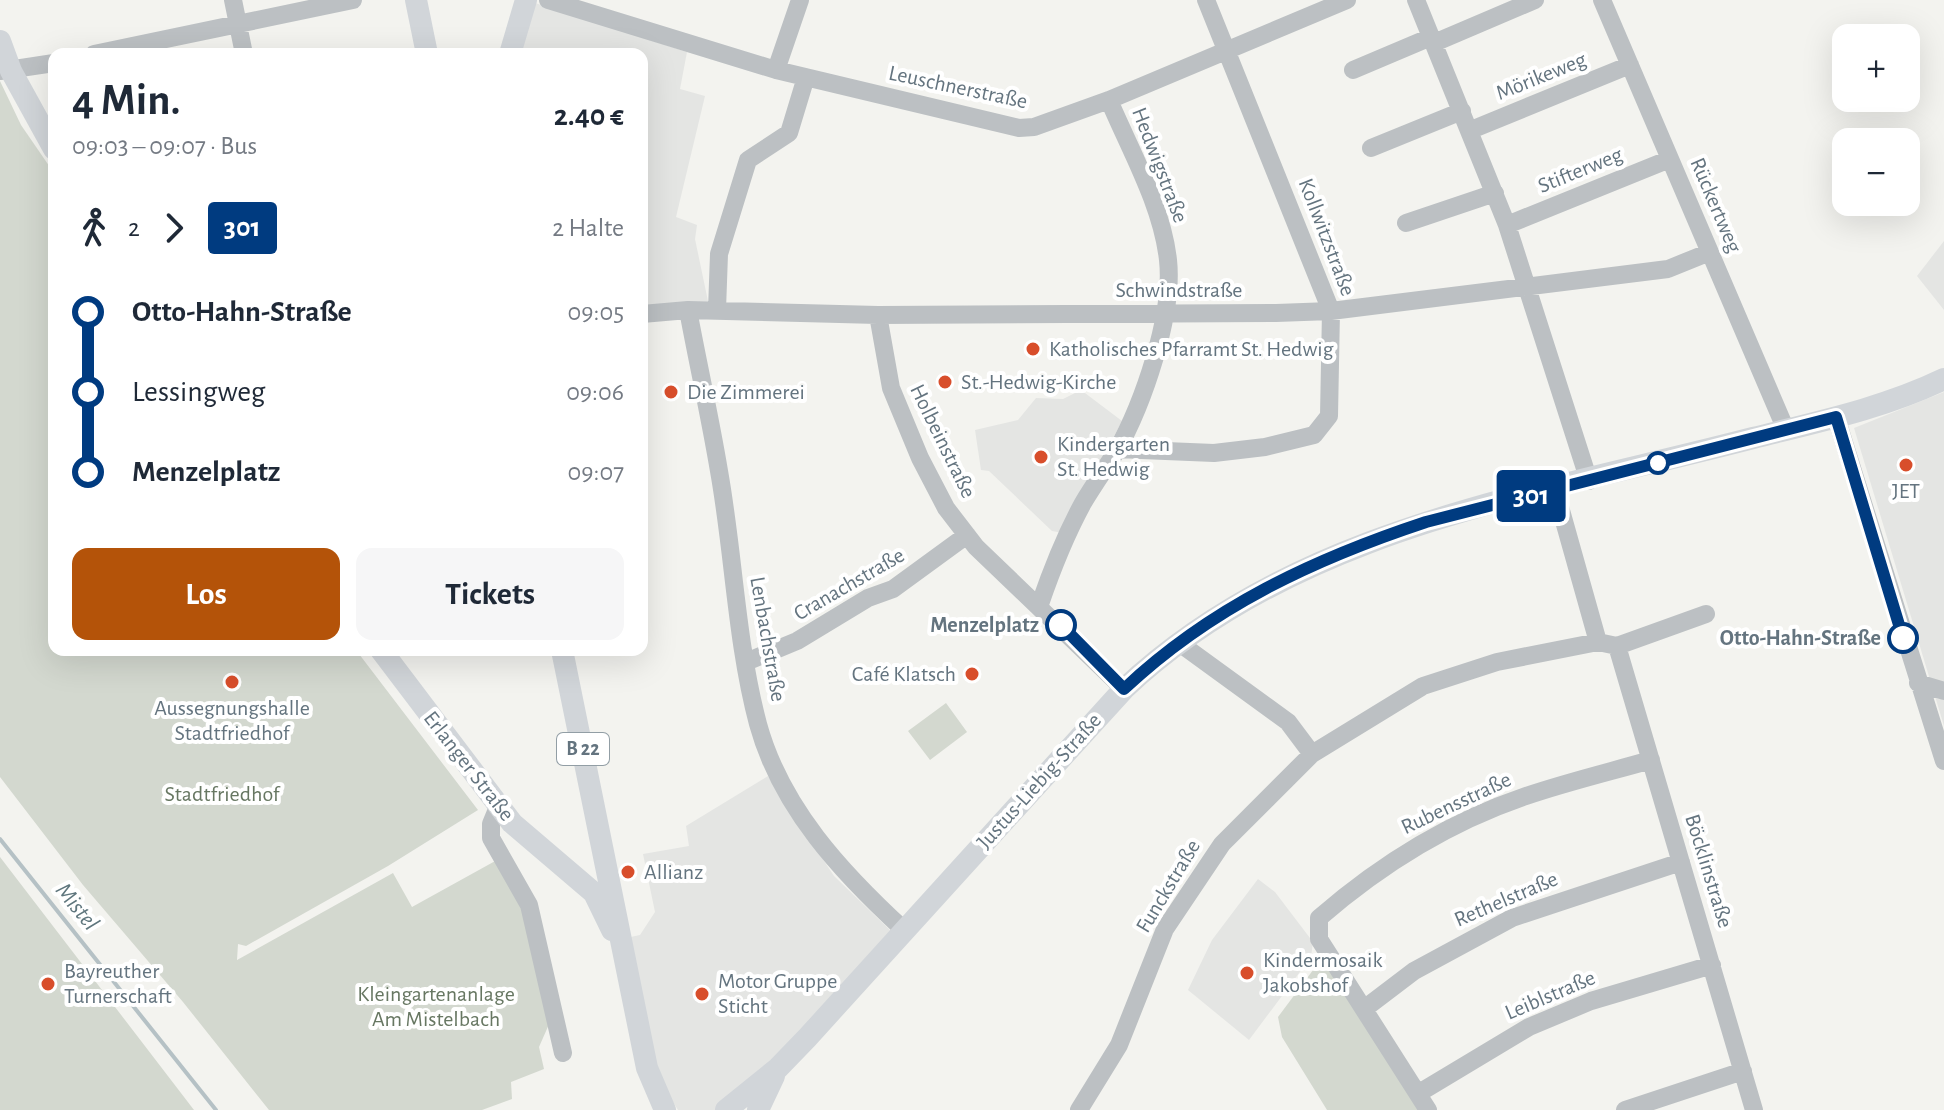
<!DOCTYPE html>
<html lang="de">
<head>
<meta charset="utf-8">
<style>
	:root { --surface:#fff; --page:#f6f6f7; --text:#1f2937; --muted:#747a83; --accent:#b45309 }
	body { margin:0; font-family:"Alegreya Sans",sans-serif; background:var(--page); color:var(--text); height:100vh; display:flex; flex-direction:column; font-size:30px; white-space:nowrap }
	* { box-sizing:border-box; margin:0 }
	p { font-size:26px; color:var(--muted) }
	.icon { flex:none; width:44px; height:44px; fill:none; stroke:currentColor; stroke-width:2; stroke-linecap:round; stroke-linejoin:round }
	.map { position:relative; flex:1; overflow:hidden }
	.side { position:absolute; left:48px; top:48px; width:600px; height:608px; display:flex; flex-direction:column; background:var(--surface); border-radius:16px; box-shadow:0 8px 32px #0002 }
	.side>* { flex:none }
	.badge { padding:0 16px; border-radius:6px; font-size:28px; line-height:52px }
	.controls { position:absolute; left:1832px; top:24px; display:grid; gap:16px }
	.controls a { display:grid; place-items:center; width:88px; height:88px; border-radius:16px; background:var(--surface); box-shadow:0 8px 32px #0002; font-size:40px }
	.map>.badge { position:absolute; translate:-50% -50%; box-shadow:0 0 0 4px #fff }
	.legs { display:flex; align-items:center; gap:12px; height:88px; padding:0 24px; font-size:26px }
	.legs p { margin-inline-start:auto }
	.head { display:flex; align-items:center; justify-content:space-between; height:136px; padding:0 24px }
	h1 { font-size:44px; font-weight:600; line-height:60px }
	.cta { display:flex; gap:16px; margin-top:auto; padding:16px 24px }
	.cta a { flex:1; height:92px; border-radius:16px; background:var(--accent); color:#fff; font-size:32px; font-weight:600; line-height:92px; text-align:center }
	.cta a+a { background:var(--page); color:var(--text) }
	ul { padding:0 24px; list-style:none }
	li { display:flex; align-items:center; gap:28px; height:80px; font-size:30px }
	li i { display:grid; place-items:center; width:12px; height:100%; margin:0 10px; background:currentColor }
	li i::after { content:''; width:20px; height:20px; margin:-10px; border:6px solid; border-radius:50%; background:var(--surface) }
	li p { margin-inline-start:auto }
	li:first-child i { background:linear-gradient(#0000 50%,currentColor 0) }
	li:last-child i { background:linear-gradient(currentColor 50%,#0000 0) }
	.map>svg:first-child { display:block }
</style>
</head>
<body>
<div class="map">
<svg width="1944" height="1110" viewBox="0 0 1944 1110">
	<rect width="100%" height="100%" fill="#f3f3ef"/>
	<path fill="#e4e5e3" d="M532 2 687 52 680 89 705 96 676 217 697 225 695 239 709 306 642 311V54H517Z
		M1944 241V310L1917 276Z
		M1081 390 1122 421 1063 533 1052 531 989 471 981 470 975 430 1018 420 1036 398 1063 399Z
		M1944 392V726L1854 428Z
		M768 776 834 876 892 932 770 1065 716 1110H678L657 1076 626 938 640 935 655 912 643 854 689 846 686 826Z
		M1258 879 1275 892 1313 942 1311 957 1249 1040 1188 990 1212 940Z"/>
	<path fill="#d3d8cf" d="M0 81 21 125 54 173V650H300L304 655 311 650H356L478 810 388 866 246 946 238 944 237 960 393 873 412 907 497 860 521 907 550 1022 539 1047 544 1069 511 1082 512 1099 482 1110H269L183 1002 83 885 0 777Z
		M946 703 967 732 930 760 908 731Z
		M0 857 194 1110H0Z
		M1322 958 1424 1110H1327L1282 1037 1278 1017Z"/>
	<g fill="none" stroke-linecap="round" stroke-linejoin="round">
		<path stroke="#b5c1c5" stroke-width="4" d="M0 839 216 1110"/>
		<path stroke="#bcc0c3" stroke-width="18" d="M233 0 244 54
			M548 0 776 70 1019 128 1034 127 1109 100 1347 0
			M1416 0 1507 225 1589 481
			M1602 0 1786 430
			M1434 43 1535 0
			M94 54 353 0
			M776 70 800 0
			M1353 70 1431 37
			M0 71 54 63
			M1471 130 1630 65
			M1371 148 1462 111
			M1406 223 1495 193
			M1507 225 1670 159
			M688 310C698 364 710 417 719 471 734 555 736 641 758 724 781 808 842 873 904 930
			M717 310 719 254 748 160 789 133 806 77
			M642 314 688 310 878 315 1276 313 1331 311 1668 269 1710 252
			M878 315 891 388 920 458 946 508 976 547 1124 689
			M1836 417 1944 761
			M1117 449 1214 453 1265 447 1314 435 1329 416 1331 311 1206 0
			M1555 489 1598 642 1617 646 1706 614
			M1040 604C1052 569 1065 536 1083 503 1093 486 1105 469 1116 452 1143 404 1174 315 1168 260 1162 205 1130 150 1109 100
			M1178 642 1288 722 1312 754
			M1617 646 1754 1110
			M746 662 797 641 868 598 893 589 967 535
			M1918 683 1944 691
			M498 807 491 824V838L529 905 563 1053
			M1364 1009 1414 971 1512 918 1681 862
			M1419 1093 1529 1027 1591 1001 1712 965
			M1079 1110 1119 1045 1165 929 1222 844 1312 754 1423 686 1497 662 1598 642
			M1428 1110 1319 939V918C1380 865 1449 822 1526 796 1567 782 1609 772 1651 760
			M1625 1110 1743 1071"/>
		<path stroke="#d1d5d9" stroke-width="22" d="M416 0 427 54
			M0 41 11 71 54 149
			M510 54 526 0
			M381 650 512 823 594 893 612 930
			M562 650 647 1068 665 1110
			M726 1110 778 1068 807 1038 1124 689C1295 528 1534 495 1753 438 1817 422 1884 408 1944 379
			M758 1110 774 1076"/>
	</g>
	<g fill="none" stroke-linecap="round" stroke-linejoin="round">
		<defs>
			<path id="line-1" d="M1061 625 1124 689C1211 607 1314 559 1426 522L1836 417 1903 638"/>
		</defs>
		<use href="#line-1" stroke="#fff" stroke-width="18"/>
		<use href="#line-1" stroke="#003b80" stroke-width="12"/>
	</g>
	<g fill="#d84e2b" stroke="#fff" stroke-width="3">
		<circle cx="1033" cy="349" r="8"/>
		<circle cx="945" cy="382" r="8"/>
		<circle cx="671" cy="392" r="8"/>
		<circle cx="1041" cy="457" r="8"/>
		<circle cx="1906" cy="465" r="8"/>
		<circle cx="972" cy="674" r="8"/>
		<circle cx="232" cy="682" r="8"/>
		<circle cx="628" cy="872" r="8"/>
		<circle cx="1247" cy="973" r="8"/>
		<circle cx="48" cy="984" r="8"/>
		<circle cx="702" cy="994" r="8"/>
	</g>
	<g fill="#fff" stroke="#003b80" stroke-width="4">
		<circle cx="1658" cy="463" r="10"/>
		<circle cx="1061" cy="625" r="14"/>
		<circle cx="1903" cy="638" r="14"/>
	</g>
	<g text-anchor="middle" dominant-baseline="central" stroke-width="8" stroke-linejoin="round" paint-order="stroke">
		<rect fill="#fff" stroke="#929ea5" stroke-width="2" x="557" y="733" width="52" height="32" rx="6"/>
		<g font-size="20" font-weight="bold" fill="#64747f">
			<text x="583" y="749">B 22</text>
		</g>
		<g font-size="22" fill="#64747f" stroke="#fff">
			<text transform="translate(1541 76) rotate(-22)">Mörikeweg</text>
			<text transform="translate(958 87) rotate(12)">Leuschnerstraße</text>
			<text transform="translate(1160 165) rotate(69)">Hedwigstraße</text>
			<text transform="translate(1580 170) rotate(-22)">Stifterweg</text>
			<text transform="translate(1716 205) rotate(67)">Rückertweg</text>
			<text transform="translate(1327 237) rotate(69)">Kollwitzstraße</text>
			<text x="1179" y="290">Schwindstraße</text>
			<text transform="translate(943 441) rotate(64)">Holbeinstraße</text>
			<text transform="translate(849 584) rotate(-30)">Cranachstraße</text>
			<text transform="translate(768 639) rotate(80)">Lenbachstraße</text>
			<text transform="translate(469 766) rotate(52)">Erlanger Straße</text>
			<text transform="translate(1039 781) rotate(-48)">Justus-Liebig-Straße</text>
			<text transform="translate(1456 803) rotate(-25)">Rubensstraße</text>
			<text transform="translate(1709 871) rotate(73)">Böcklinstraße</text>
			<text transform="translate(1168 886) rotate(-59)">Funckstraße</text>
			<text transform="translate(1506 899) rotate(-23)">Rethelstraße</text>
			<text transform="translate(1550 995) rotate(-23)">Leiblstraße</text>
		</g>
		<g font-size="22" fill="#64747f" stroke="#fff" text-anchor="start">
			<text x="1049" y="349">Katholisches Pfarramt St. Hedwig</text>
			<text x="961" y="382">St.-Hedwig-Kirche</text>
			<text x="687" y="392">Die Zimmerei</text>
			<text x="1057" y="444">Kindergarten<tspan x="1057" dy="25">St. Hedwig</tspan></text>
			<text x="1906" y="491" text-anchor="middle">JET</text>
			<text x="956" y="674" text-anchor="end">Café Klatsch</text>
			<text x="232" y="708" text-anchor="middle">Aussegnungshalle<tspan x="232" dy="25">Stadtfriedhof</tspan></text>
			<text x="644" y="872">Allianz</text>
			<text x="1263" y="960">Kindermosaik<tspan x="1263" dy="25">Jakobshof</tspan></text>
			<text x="64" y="971">Bayreuther<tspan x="64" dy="25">Turnerschaft</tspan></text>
			<text x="718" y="981">Motor Gruppe<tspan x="718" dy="25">Sticht</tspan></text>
		</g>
		<g font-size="22" font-weight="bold" fill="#64747f" stroke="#fff" text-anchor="end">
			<text x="1039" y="625">Menzelplatz</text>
			<text x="1881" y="638">Otto-Hahn-Straße</text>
		</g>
		<g font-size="22" fill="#677762" stroke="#fff">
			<text x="222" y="794">Stadtfriedhof</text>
			<text x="436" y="994">Kleingartenanlage<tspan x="436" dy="25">Am Mistelbach</tspan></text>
		</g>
		<g font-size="24" font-style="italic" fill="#5f767d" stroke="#fff">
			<text transform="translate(77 907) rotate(51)">Mistel</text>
		</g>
	</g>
</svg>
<div class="controls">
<a>+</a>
<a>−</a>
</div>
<b class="badge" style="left:1531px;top:496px;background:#003b80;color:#fff">301</b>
<section class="side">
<div class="head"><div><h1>4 Min.</h1><p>09:03 – 09:07 · Bus</p></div><b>2.40 €</b></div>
<div class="legs"><svg class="icon" aria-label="walk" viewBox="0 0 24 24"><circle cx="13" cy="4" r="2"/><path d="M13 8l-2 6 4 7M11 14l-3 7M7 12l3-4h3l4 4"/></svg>2<svg class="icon" aria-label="forward" viewBox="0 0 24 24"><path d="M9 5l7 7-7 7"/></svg><b class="badge" style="background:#003b80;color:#fff">301</b><p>2 Halte</p></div>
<ul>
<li><i style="color:#003b80"></i><b>Otto-Hahn-Straße</b><p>09:05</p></li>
<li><i style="color:#003b80"></i><span>Lessingweg</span><p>09:06</p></li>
<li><i style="color:#003b80"></i><b>Menzelplatz</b><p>09:07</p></li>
</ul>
<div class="cta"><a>Los</a><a>Tickets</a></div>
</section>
</div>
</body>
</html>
